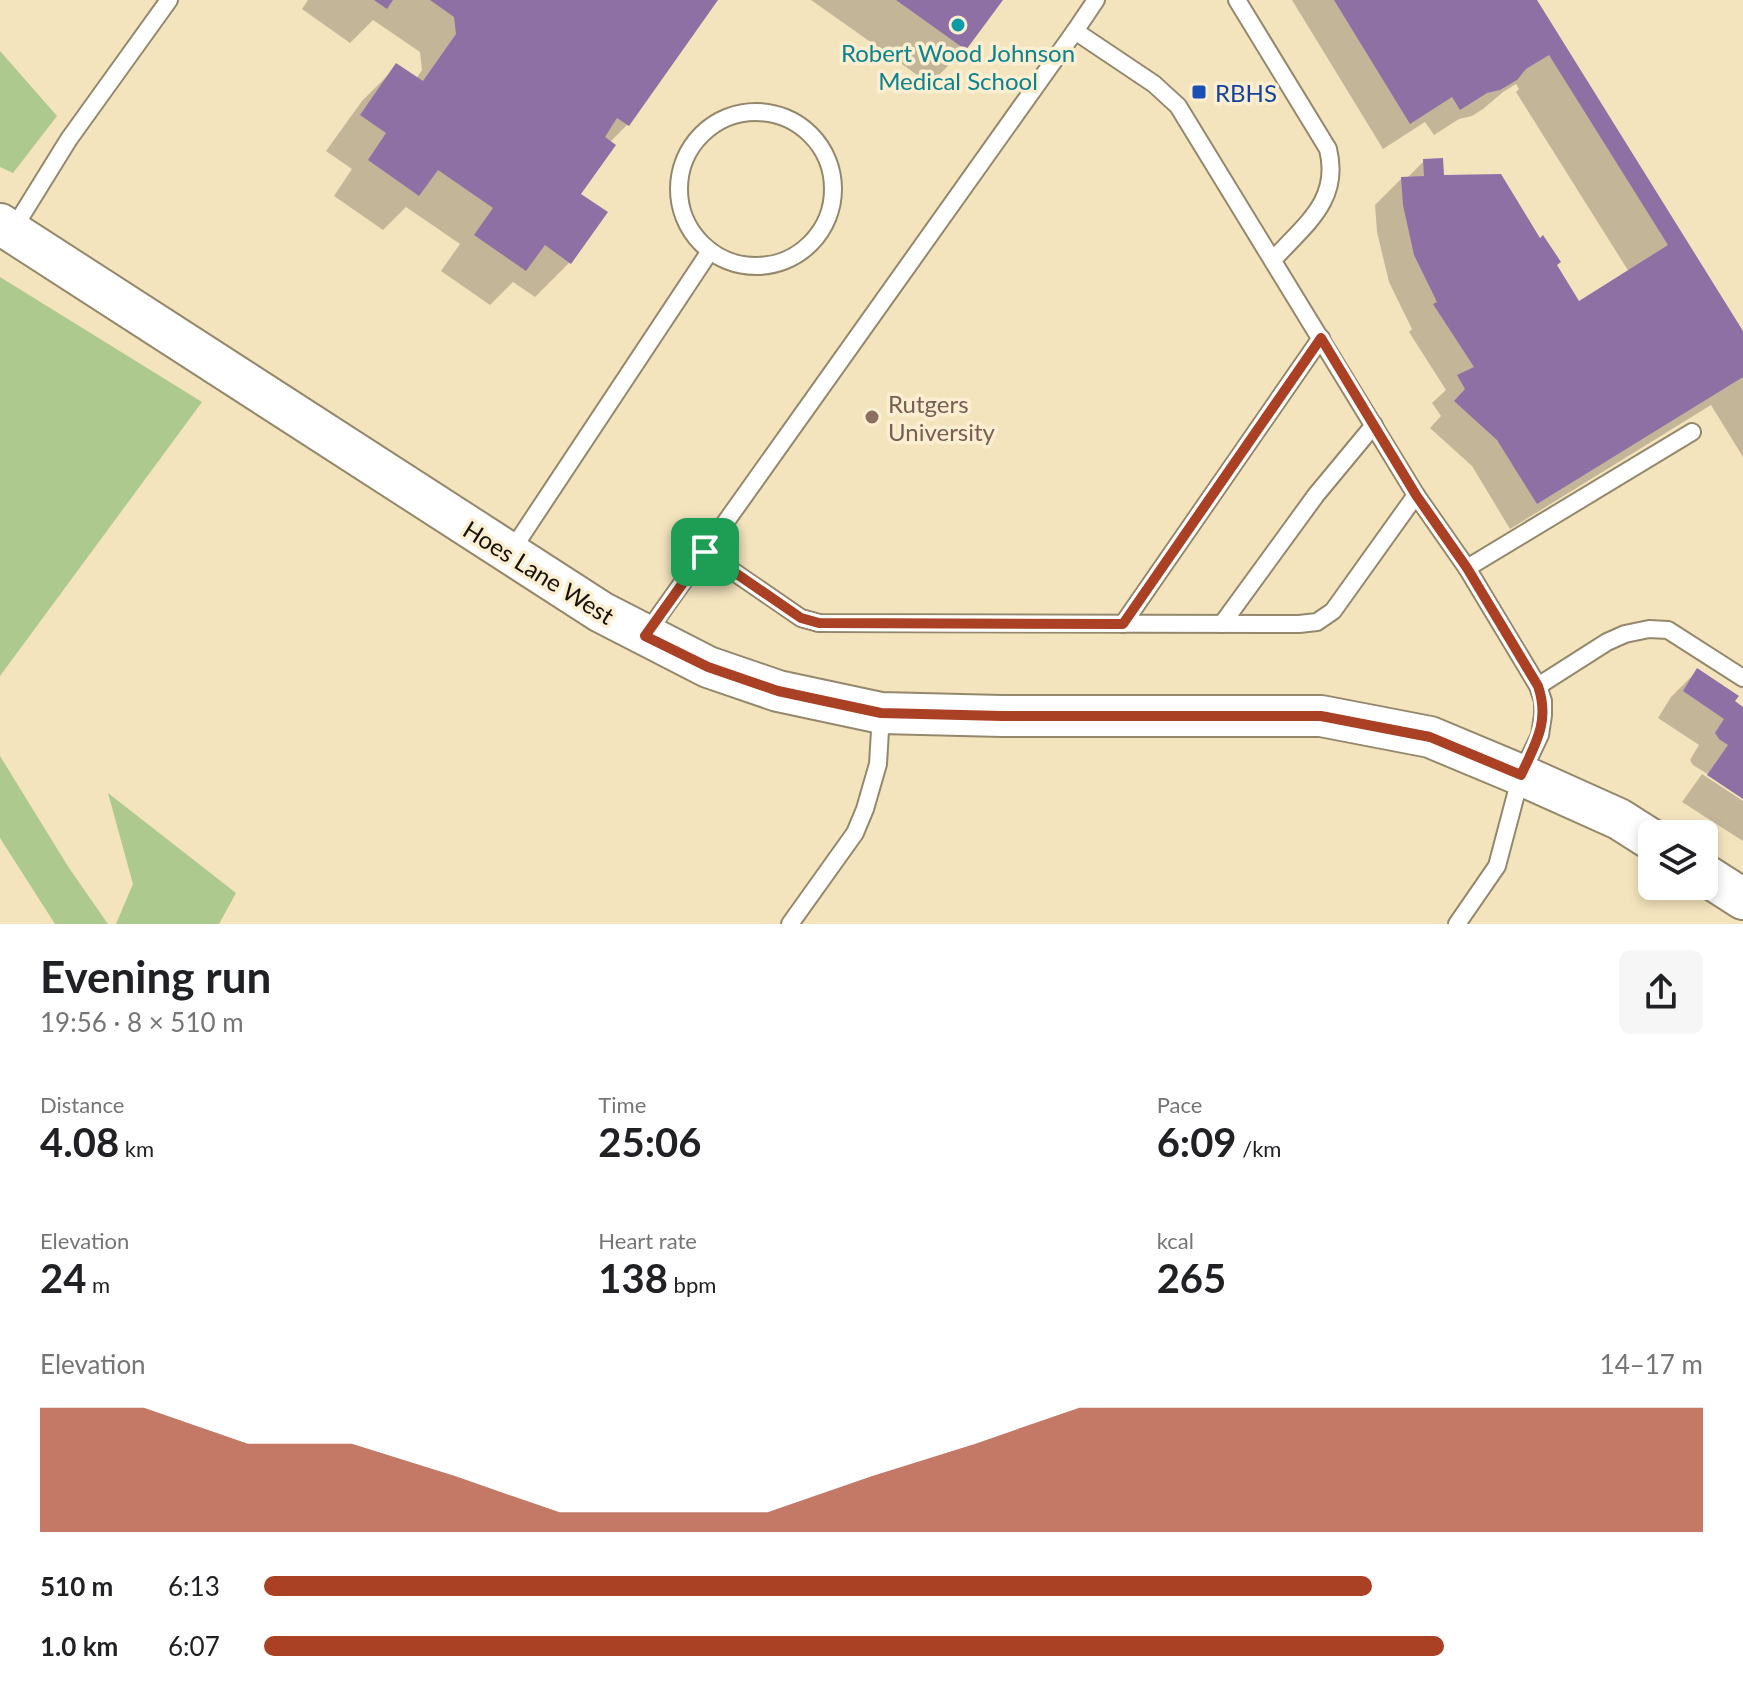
<!DOCTYPE html>
<html lang="en">
<head>
<meta charset="utf-8">
<style>
	:root { --surface:#fff; --page:#f6f6f6; --text:#202124; --muted:#757577; --accent:#aa4124 }
	body { margin:0; font-family:Lato,sans-serif; background:var(--page); color:var(--text); height:100vh; display:flex; flex-direction:column; font-size:30px; white-space:nowrap }
	* { box-sizing:border-box; margin:0 }
	p { font-size:26px; color:var(--muted) }
	.icon { flex:none; width:44px; height:44px; fill:none; stroke:currentColor; stroke-width:2; stroke-linecap:round; stroke-linejoin:round }
	.map { position:relative; height:924px; overflow:hidden }
	.panel { display:flex; flex-direction:column; background:var(--surface); flex:1 }
	.panel>* { flex:none }
	.fabs { position:absolute; left:1638px; top:820px; display:grid; gap:16px }
	.fabs a { display:grid; place-items:center; width:80px; height:80px; border-radius:12px; background:var(--surface); box-shadow:0 4px 12px #0003; font-size:40px }
	.pin { position:absolute; display:grid; place-items:center; width:68px; height:68px; color:#fff; margin:-34px; border-radius:16px; box-shadow:0 4px 12px #0006 }
	.round { display:grid; place-items:center; flex:none; width:84px; height:84px; border-radius:12px; background:var(--page) }
	.head { display:flex; align-items:center; justify-content:space-between; height:136px; padding:0 40px }
	h1 { font-size:44px; font-weight:700; line-height:60px }
	.figures { display:grid; grid-template-columns:repeat(3,1fr); gap:12px; height:136px; padding:8px 40px }
	.figures div { display:grid; align-content:center }
	.figures b { font-size:40px; font-weight:700 }
	.figures small { font-size:22px; font-weight:400 }
	.figures p { font-size:22px }
	.chart { height:224px; padding:16px 40px }
	.chart p { display:flex; justify-content:space-between }
	.chart svg { width:100%; height:144px; margin-top:8px; fill:var(--accent); opacity:.7 }
	ul { padding:0 40px; list-style:none; font-size:26px }
	li { display:grid; grid-template-columns:128px 96px 1fr; align-items:center; height:60px }
	li i { height:20px; border-radius:10px; background:var(--accent) }
	.map>svg:first-child { display:block }
	.built { fill:#f4e4be; fill-rule:evenodd }
	.forest { fill:#adc98d }
	.shadow { fill:#0003 }
	.building { fill:#8f70a5 }
	.lines { fill:none; stroke-linecap:round; stroke-linejoin:round }
	.service-casing { stroke:#94886c; stroke-width:20 }
	.tertiary-casing { stroke:#94886c; stroke-width:44 }
	.service { stroke:#fff; stroke-width:16 }
	.tertiary { stroke:#fff; stroke-width:40 }
	.route-casing { stroke:#fff; stroke-width:16 }
	.route { stroke:#aa4124; stroke-width:10 }
	.culture-dot { fill:#0f9aa8; stroke:#fceed0; stroke-width:3 }
	.transit-dot { fill:#1a4fb4; stroke:#fceed0; stroke-width:3 }
	.education-dot { fill:#8d6e63; stroke:#fceed0; stroke-width:3 }
	.labels { text-anchor:middle; dominant-baseline:central; stroke-width:7; stroke-linejoin:round; paint-order:stroke }
	.culture-label { font-size:24px; fill:#0d838f; stroke:#fceed0 }
	.transit-label { font-size:24px; fill:#164399; stroke:#fceed0; text-anchor:start }
	.education-label { font-size:24px; fill:#785e54; stroke:#fceed0; text-anchor:start }
	.street-label { font-size:24px; fill:#161207; stroke:#fceed0 }
</style>
</head>
<body>
<div class="map">
<svg width="1743" height="924" viewBox="0 0 1743 924">
	<rect width="100%" height="100%" fill="#fceed0"/>
	<!-- built -->
	<path class="built" d="M 0,0 L 1743,0 L 1743,924 L 0,924 ZM 1652,834 L 1704,834 L 1704,886 L 1652,886 Z"/>
	<!-- forest -->
	<g class="forest">
		<polygon points="0,51 57,116 13,173 0,167"/>
		<polygon points="0,277 202,402 0,676"/>
		<polygon points="0,756 69,868 108,924 55,924 0,838"/>
		<polygon points="108,793 236,893 219,924 116,924 133,884"/>
	</g>
	<!-- shadow -->
	<g class="shadow">
		<polygon points="308,0 716,0 627,125 609,143 578,194 570,262 535,297 513,282 490,305 441,271 460,244 406,207 383,230 334,196 352,169 326,151 362,101 397,66 416,79 422,70 420,52 373,20 350,43 302,9"/>
		<polygon points="811,0 1000,0 965,49 930,84"/>
		<polygon points="1292,0 1534,0 1743,335 1743,457 1711,405 1510,529 1472,466 1430,428 1441,416 1432,403 1446,390 1409,332 1412,329 1389,282 1377,232 1375,205 1401,179 1407,178 1424,161 1442,178 1555,265 1579,304 1629,272 1516,92 1519,89 1516,84 1503,92 1483,109 1472,116 1459,119 1434,135 1425,122 1383,149"/>
		<polygon points="1698,670 1732,702 1743,708 1743,796 1693,765 1690,760 1699,745 1658,718 1671,697"/>
		<polygon points="1702,774 1743,801 1743,841 1682,802"/>
	</g>
	<!-- building -->
	<g class="building">
		<polygon points="374,0 393,0 387,9"/>
		<polygon points="430,0 718,0 629,126 617,118 605,137 616,145 581,194 608,212 571,264 545,245 526,271 474,235 493,208 438,170 419,196 368,160 386,133 360,115 396,63 423,81 456,34 454,17"/>
		<polygon points="896,0 1003,0 966,50"/>
		<polygon points="1334,0 1537,0 1743,331 1743,377 1537,504 1497,440 1454,401 1465,389 1457,375 1474,367 1433,304 1437,302 1414,255 1403,205 1401,177 1424,176 1423,159 1443,158 1444,175 1501,174 1540,238 1543,235 1561,262 1557,265 1579,301 1668,245 1549,55 1526,69 1517,80 1500,90 1487,93 1460,110 1452,97 1410,124"/>
		<polygon points="1697,668 1739,696 1735,701 1743,707 1743,799 1707,775 1728,745 1719,739 1715,733 1724,719 1683,691"/>
	</g>
	<g class="lines">
		<!-- service casing -->
		<g class="service-casing">
			<g id="service">
				<path d="M 1237,0 L 1328,149 C 1341,201 1304,225 1273,260"/>
				<polyline points="1075,31 1096,0"/>
				<circle cx="756" cy="189" r="77"/>
				<polyline points="12,231 69,139 169,0"/>
				<polyline points="705,552 801,618 819,623 1299,624 1317,622 1333,611 1416,495"/>
				<polyline points="510,553 710,251"/>
				<polyline points="1467,568 1692,432"/>
				<polyline points="1123,624 1321,338"/>
				<polyline points="1222,624 1316,495 1374,425"/>
				<polyline points="646,634 1075,31 1154,84 1178,106 1416,495 1467,568 1538,686 1543,701 1543,715 1540,735 1521,775 1497,866 1457,924"/>
				<polyline points="1538,686 1607,642 1625,634 1649,629 1668,630 1743,678"/>
				<polyline points="790,924 855,833 865,809 878,764 881,714"/>
			</g>
		</g>
		<!-- tertiary casing -->
		<g class="tertiary-casing">
			<g id="tertiary">
				<polyline points="0,224 601,612 708,667 778,691 881,713 1002,716 1321,716 1430,737 1521,775 1619,819 1652,840"/>
				<polyline points="1704,874 1743,899"/>
			</g>
		</g>
		<!-- service -->
		<use href="#service" class="service"/>
		<!-- tertiary -->
		<use href="#tertiary" class="tertiary"/>
	</g>
	<g class="lines">
		<!-- route casing -->
		<g class="route-casing">
			<path id="route" d="M 1321,338 L 1416,495 L 1467,568 L 1538,686 C 1550,721 1536,743 1521,775 L 1430,737 L 1321,716 L 1002,716 L 881,713 L 778,691 L 708,667 L 645,636 L 705,552 L 801,618 L 819,623 L 1123,624 Z"/>
		</g>
		<!-- route -->
		<use href="#route" class="route"/>
	</g>
	<!-- markers -->
	<circle class="culture-dot" cx="958" cy="25" r="8"/>
	<rect class="transit-dot" x="1191" y="84" width="16" height="16" rx="4"/>
	<circle class="education-dot" cx="872" cy="417" r="8"/>
	<g class="labels">
		<!-- culture labels -->
		<g class="culture-label">
			<text x="958" y="52">Robert Wood Johnson<tspan x="958" dy="28">Medical School</tspan></text>
		</g>
		<!-- transit labels -->
		<g class="transit-label">
			<text x="1215" y="92">RBHS</text>
		</g>
		<!-- education labels -->
		<g class="education-label">
			<text x="888" y="403">Rutgers<tspan x="888" dy="28">University</tspan></text>
		</g>
		<!-- street labels -->
		<g class="street-label">
			<text transform="translate(539 572) rotate(32)">Hoes Lane West</text>
		</g>
	</g>
</svg>
<div class="fabs">
<a><svg class="icon" aria-label="layers" viewBox="0 0 24 24"><path d="M12 4l9 5-9 5-9-5zM3 14l9 5 9-5"/></svg></a>
</div>
<div class="pin" style="left:705px;top:552px;background:#1e9e55"><svg class="icon" aria-label="arrive" viewBox="0 0 24 24"><path d="M6 21V4h12l-3 4 3 4H6"/></svg></div>
</div>
<section class="panel">
<div class="head"><div><h1>Evening run</h1><p>19:56 · 8 × 510 m</p></div><a class="round"><svg class="icon" aria-label="share" viewBox="0 0 24 24"><path d="M12 15V3M7 8l5-5 5 5M5 13v7h14v-7"/></svg></a></div>
<div class="figures">
<div><p>Distance</p><b>4.08<small> km</small></b></div>
<div><p>Time</p><b>25:06</b></div>
<div><p>Pace</p><b>6:09<small> /km</small></b></div>
</div>
<div class="figures">
<div><p>Elevation</p><b>24<small> m</small></b></div>
<div><p>Heart rate</p><b>138<small> bpm</small></b></div>
<div><p>kcal</p><b>265</b></div>
</div>
<div class="chart"><p><span>Elevation</span>14–17 m</p>
<svg viewBox="0 0 160 44" preserveAspectRatio="none"><path d="M0 44V6L10 6L20 17L30 17L40 27L50 38L60 38L70 38L80 27L90 17L100 6L110 6L120 6L130 6L140 6L150 6L160 6V44z"/></svg>
</div>
<ul>
<li><b>510 m</b>6:13<i style="width:77%"></i></li>
<li><b>1.0 km</b>6:07<i style="width:82%"></i></li>
</ul>
</section>
</body>
</html>
